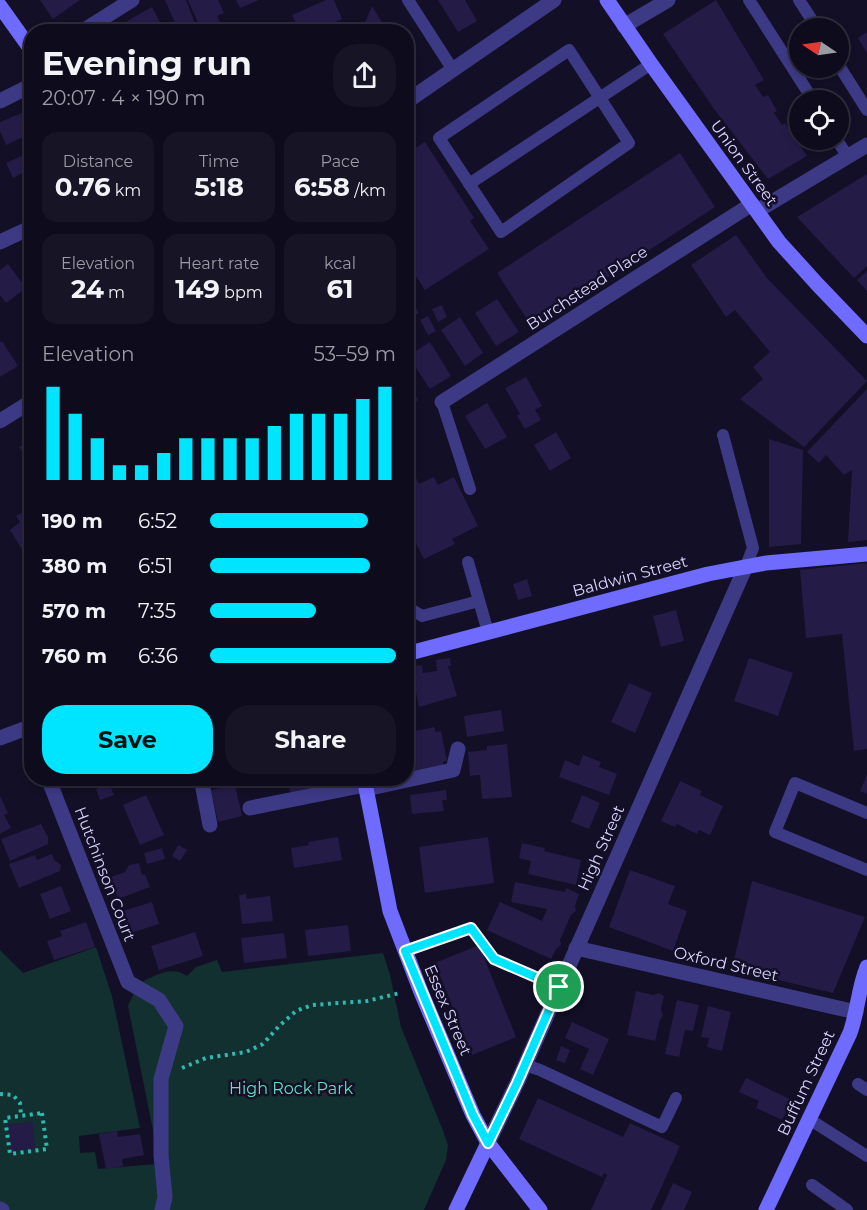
<!DOCTYPE html>
<html lang="en">
<head>
<meta charset="utf-8">
<style>
	:root { --surface:#0e0b1c; --page:#171425; --text:#f1f3f6; --muted:#9b9ba3; --line:#2e2b3b; --accent:#00e5ff }
	body { margin:0; font-family:Montserrat,sans-serif; background:var(--page); color:var(--text); height:100vh; display:flex; flex-direction:column; font-size:22px; white-space:nowrap }
	* { box-sizing:border-box; margin:0 }
	p { font-size:20px; color:var(--muted) }
	.icon { flex:none; width:33px; height:33px; fill:none; stroke:currentColor; stroke-width:2; stroke-linecap:round; stroke-linejoin:round }
	.map { position:relative; flex:1; overflow:hidden }
	.drawer { position:absolute; left:24px; top:24px; width:390px; height:762px; display:flex; flex-direction:column; background:var(--surface); border-radius:24px; box-shadow:0 3px 9px #0003,0 0 0 2px var(--line) }
	.drawer>* { flex:none }
	.needle { width:39px; rotate:283deg }
	.tools { position:absolute; left:789px; top:18px; display:grid; gap:12px }
	.tools a { display:grid; place-items:center; width:60px; height:60px; border-radius:50%; background:var(--surface); box-shadow:0 3px 9px #0003,0 0 0 2px var(--line); font-size:30px }
	.pin { position:absolute; display:grid; place-items:center; width:51px; height:51px; color:#fff; margin:-26px; border:3px solid #fff; border-radius:50%; box-shadow:0 2px 6px #0007 }
	.round { display:grid; place-items:center; flex:none; width:63px; height:63px; border-radius:24px; background:var(--page) }
	.summary { display:flex; align-items:center; justify-content:space-between; height:102px; padding:0 18px }
	h1 { font-size:33px; font-weight:700; line-height:45px }
	.figures { display:grid; grid-template-columns:repeat(3,1fr); gap:9px; height:102px; padding:6px 18px }
	.figures div { display:grid; align-content:center; border-radius:15px; background:var(--page); text-align:center }
	.figures b { font-size:26px; font-weight:700 }
	.figures small { font-size:16px; font-weight:400 }
	.figures p { font-size:16px }
	.chart { height:168px; padding:12px 18px }
	.chart p { display:flex; justify-content:space-between }
	.chart svg { width:100%; height:108px; margin-top:6px; stroke:var(--accent); stroke-width:6 }
	.cta { display:flex; gap:12px; margin-top:auto; padding:12px 18px }
	.cta a { flex:1; height:69px; border-radius:24px; background:var(--accent); color:#111; font-size:24px; font-weight:700; line-height:69px; text-align:center }
	.cta a+a { background:var(--page); color:var(--text) }
	ul { padding:0 18px; list-style:none; font-size:20px }
	li { display:grid; grid-template-columns:96px 72px 1fr; align-items:center; height:45px }
	li i { height:15px; border-radius:8px; background:var(--accent) }
	.map>svg:first-child { display:block }
	.green { fill:#12302f }
	.building { fill:#241b47 }
	.lines { fill:none; stroke-linecap:round; stroke-linejoin:round }
	.path { stroke:#2fb8b0; stroke-width:4; stroke-dasharray:3 4.5; stroke-linecap:butt }
	.service { stroke:#3d3a85; stroke-width:12 }
	.minor { stroke:#3d3a85; stroke-width:15 }
	.tertiary { stroke:#3d3a85; stroke-width:15 }
	.secondary { stroke:#6f6bff; stroke-width:15 }
	.route-casing { stroke:#fff; stroke-width:12 }
	.route { stroke:#00e5ff; stroke-width:8 }
	.labels { text-anchor:middle; dominant-baseline:central; stroke-width:5; stroke-linejoin:round; paint-order:stroke }
	.street-label { font-size:16px; fill:#d9d4ff; stroke:#130f26 }
	.park-label { font-size:16px; fill:#5fe0c0; stroke:#130f26 }
</style>
</head>
<body>
<div class="map">
<svg width="867" height="1210" viewBox="0 0 867 1210">
	<rect width="100%" height="100%" fill="#130f26"/>
	<!-- green -->
	<path class="green" d="M 96,947 L 112,996 L 140,1128 L 79,1136 L 80,1153 L 95,1152 L 98,1169 L 156,1164 L 153,1130 L 128,1006 L 138,984 C 155,976 170,965 187,976 L 196,967 L 217,960 L 222,972 L 383,953 L 390,975 L 401,1027 L 442,1128 L 448,1145 L 446,1160 L 424,1210 L 0,1210 L 0,950 L 23,973 Z"/>
	<!-- building -->
	<g class="building">
		<polygon points="40,0 80,0 53,19"/>
		<polygon points="165,0 186,0 195,23 178,30"/>
		<polygon points="188,0 218,0 224,13 217,16 225,32 211,32 209,27 205,29 203,23 199,25"/>
		<polygon points="236,0 259,0 240,8"/>
		<polygon points="326,0 334,0 342,19 322,28 323,32 300,32 292,15"/>
		<polygon points="438,0 465,0 477,21 458,32"/>
		<polygon points="716,0 764,80 755,85 763,97 768,95 777,111 774,113 782,125 785,123 807,156 768,179 714,109 663,34"/>
		<polygon points="372,6 388,32 361,32"/>
		<polygon points="152,7 165,32 133,32 127,21"/>
		<polygon points="867,32 867,53 858,38"/>
		<polygon points="24,112 32,128 32,133 6,145 0,131 0,122"/>
		<polygon points="425,142 474,218 470,221 489,249 425,290 406,261 406,154"/>
		<polygon points="32,151 32,177 28,170 13,178 6,163"/>
		<polygon points="680,153 715,207 532,327 497,273"/>
		<polygon points="867,174 867,266 854,278 797,217"/>
		<polygon points="736,235 767,278 867,381 804,447 740,399 763,379 753,367 770,352 735,310 726,317 691,265"/>
		<polygon points="8,264 26,288 6,303 0,295 0,270"/>
		<polygon points="867,271 867,291 857,280"/>
		<polygon points="406,293 419,313 406,321"/>
		<polygon points="497,299 519,332 496,346 475,313"/>
		<polygon points="442,305 447,317 438,322 432,309"/>
		<polygon points="428,316 436,331 428,335 420,320"/>
		<polygon points="460,317 483,353 465,366 441,330"/>
		<polygon points="2,341 18,366 0,377 0,342"/>
		<polygon points="430,342 451,376 430,389 408,356"/>
		<polygon points="406,376 409,385 418,400 411,405 409,402 406,403"/>
		<polygon points="526,377 542,406 535,410 541,420 525,429 517,416 520,414 505,388"/>
		<polygon points="867,389 867,540 848,542 852,470 844,475 826,455 819,463 807,452"/>
		<polygon points="487,403 507,437 485,449 465,416"/>
		<polygon points="556,432 571,458 550,471 534,445"/>
		<polygon points="32,439 32,467 19,447"/>
		<polygon points="769,439 803,450 801,544 769,547"/>
		<polygon points="414,474 419,484 434,477 438,485 454,477 478,526 452,539 455,544 424,559 411,534 406,537 406,478"/>
		<polygon points="25,511 32,520 32,556 28,559 10,530 20,522 16,516"/>
		<polygon points="867,563 867,749 854,751 842,634 806,638 800,570"/>
		<polygon points="527,579 532,596 518,600 513,584"/>
		<polygon points="676,610 684,641 661,647 653,616"/>
		<polygon points="450,658 451,666 448,666 457,696 419,707 413,677 410,677 408,667 422,665 423,673 437,671 436,660"/>
		<polygon points="749,658 793,673 778,716 734,701"/>
		<polygon points="629,683 652,693 635,733 611,722"/>
		<polygon points="501,710 504,731 467,737 464,716"/>
		<polygon points="434,727 436,732 441,731 447,761 443,762 444,769 406,776 406,733"/>
		<polygon points="507,744 512,797 482,799 480,775 470,776 468,752 487,750 487,746"/>
		<polygon points="583,755 601,762 599,767 617,774 609,795 559,777 565,760 579,766"/>
		<polygon points="867,775 867,794 860,791"/>
		<polygon points="287,778 334,778 335,783 322,786 319,789 304,789 305,795 291,796"/>
		<polygon points="680,781 702,791 700,795 723,806 710,835 699,830 697,834 677,824 675,827 661,821"/>
		<polygon points="110,785 114,795 100,800 96,789"/>
		<polygon points="235,785 242,816 218,822 211,790"/>
		<polygon points="446,790 447,800 442,800 444,811 412,814 410,795"/>
		<polygon points="146,795 164,835 140,845 123,805"/>
		<polygon points="582,795 600,803 589,829 571,822"/>
		<polygon points="0,796 8,813 4,815 11,828 0,834"/>
		<polygon points="41,824 48,837 48,844 10,861 1,839"/>
		<polygon points="338,837 342,860 294,868 291,848 309,845 308,842"/>
		<polygon points="488,837 494,883 425,893 419,847"/>
		<polygon points="522,843 545,848 544,851 581,860 576,885 528,874 531,861 519,858"/>
		<polygon points="178,845 187,850 180,861 172,856"/>
		<polygon points="162,848 165,859 147,864 144,853"/>
		<polygon points="52,854 54,860 61,865 60,871 19,888 9,864 35,855 37,860"/>
		<polygon points="139,863 142,875 145,874 150,887 118,899 111,877 125,872 129,865"/>
		<polygon points="630,870 675,886 668,904 687,911 673,951 609,927"/>
		<polygon points="752,881 865,917 833,993 732,969"/>
		<polygon points="515,882 565,892 566,888 579,894 575,906 576,911 571,915 560,940 561,945 556,949 551,959 487,930 500,902 542,921 547,909 511,902"/>
		<polygon points="61,886 71,911 50,919 40,894"/>
		<polygon points="246,894 247,899 270,896 273,921 242,924 239,895"/>
		<polygon points="152,902 159,924 131,933 123,911"/>
		<polygon points="86,922 95,947 54,960 47,941 62,936 60,931"/>
		<polygon points="348,925 351,951 308,956 305,930"/>
		<polygon points="195,932 203,956 159,970 151,946"/>
		<polygon points="284,933 287,958 244,963 241,938"/>
		<polygon points="479,945 516,1037 472,1055 435,963"/>
		<polygon points="636,991 653,995 659,993 664,996 661,1009 663,1016 660,1020 655,1041 627,1035"/>
		<polygon points="677,1000 699,1005 693,1031 685,1030 679,1057 665,1054"/>
		<polygon points="708,1006 731,1012 722,1051 707,1047 709,1038 701,1037"/>
		<polygon points="572,1022 609,1039 593,1075 580,1069 589,1049 565,1038"/>
		<polygon points="561,1046 570,1050 565,1063 556,1060"/>
		<polygon points="746,1078 792,1100 782,1120 756,1108 759,1101 739,1092"/>
		<polygon points="538,1098 623,1137 630,1123 680,1146 651,1210 591,1210 607,1175 604,1173 602,1177 519,1139"/>
		<polygon points="33,1122 35,1149 10,1151 8,1124"/>
		<polygon points="117,1131 118,1137 140,1134 144,1155 122,1159 123,1166 106,1169 99,1134"/>
		<polygon points="673,1183 692,1192 684,1210 661,1210"/>
	</g>
	<g class="lines">
		<!-- path -->
		<g class="path">
			<polyline points="182,1068 206,1058 246,1052 263,1044 279,1026 296,1011 312,1005 367,1001 400,993"/>
			<polyline points="0,1094 13,1095 20,1103 21,1115"/>
			<polygon points="42,1113 47,1149 10,1154 5,1118"/>
		</g>
		<!-- service -->
		<g class="service">
			<polyline points="408,0 453,70"/>
			<polyline points="749,0 813,100"/>
			<polyline points="799,0 817,28"/>
			<polygon points="569,50 629,143 501,232 439,138"/>
			<polyline points="838,64 867,110"/>
			<polyline points="837,140 848,157"/>
			<polyline points="469,184 651,64"/>
			<polyline points="442,402 470,489"/>
			<polyline points="723,435 753,548 746,566"/>
			<polyline points="468,562 488,632"/>
			<polyline points="406,608 409,608 422,616 479,601"/>
			<polyline points="867,813 795,783 775,832 867,870"/>
			<polyline points="405,951 471,928 494,959 559,987"/>
			<polyline points="525,1065 540,1070 662,1127 676,1098"/>
			<polyline points="858,1084 867,1090"/>
			<polyline points="809,1119 867,1156"/>
			<polyline points="812,1185 847,1210"/>
		</g>
		<!-- minor -->
		<g class="minor">
			<polyline points="624,26 668,0"/>
			<polyline points="81,32 132,0"/>
			<polyline points="0,101 32,85"/>
			<polyline points="406,102 554,0"/>
			<polyline points="0,242 32,227"/>
			<polyline points="442,402 752,204"/>
			<polyline points="0,421 32,401"/>
			<polyline points="0,738 32,726"/>
			<polyline points="48,778 128,982 159,1000 176,1026 161,1079 161,1155 165,1197 162,1210"/>
			<polyline points="201,778 210,825"/>
			<polyline points="366,789 453,770 458,749"/>
			<polyline points="250,808 365,785"/>
			<polyline points="576,948 856,1012"/>
			<polyline points="488,1143 517,1083 746,566"/>
			<polyline points="0,1209 2,1210"/>
		</g>
		<!-- tertiary -->
		<polyline class="tertiary" points="757,211 867,145"/>
		<!-- secondary -->
		<g class="secondary">
			<polyline points="607,0 651,64 779,242 818,285 867,336"/>
			<polyline points="0,6 32,51"/>
			<polyline points="406,654 708,574 766,563 867,554"/>
			<polyline points="364,778 390,911 421,992 473,1115 488,1143 540,1210"/>
			<polyline points="456,1210 488,1143"/>
			<path d="M 766,1210 L 850,1033 C 858,1011 858,989 867,967"/>
		</g>
	</g>
	<g class="lines">
		<!-- route casing -->
		<g class="route-casing">
			<polygon id="route" points="471,928 494,959 559,987 517,1083 488,1143 473,1115 405,951"/>
		</g>
		<!-- route -->
		<use href="#route" class="route"/>
	</g>
	<g class="labels">
		<!-- street labels -->
		<g class="street-label">
			<text transform="translate(744 163) rotate(54)">Union Street</text>
			<text transform="translate(587 288) rotate(-33)">Burchstead Place</text>
			<text transform="translate(630 576) rotate(-15)">Baldwin Street</text>
			<text transform="translate(601 848) rotate(-66)">High Street</text>
			<text transform="translate(105 874) rotate(69)">Hutchinson Court</text>
			<text transform="translate(726 964) rotate(13)">Oxford Street</text>
			<text transform="translate(448 1010) rotate(67)">Essex Street</text>
			<text transform="translate(806 1083) rotate(-65)">Buffum Street</text>
		</g>
		<!-- park labels -->
		<g class="park-label">
			<text x="291" y="1088">High Rock Park</text>
		</g>
	</g>
</svg>
<div class="tools">
<a><svg class="needle" viewBox="-14 -14 28 28"><path d="M0-13l5 13h-10z" fill="#e53935"/><path d="M0 13l5-13h-10z" fill="#9b9ba3"/></svg></a>
<a><svg class="icon" aria-label="locate" viewBox="0 0 24 24"><circle cx="12" cy="12" r="6"/><path d="M12 2v4M12 18v4M2 12h4M18 12h4"/></svg></a>
</div>
<div class="pin" style="left:559px;top:987px;background:#1e9e55"><svg class="icon" aria-label="arrive" viewBox="0 0 24 24"><path d="M6 21V4h12l-3 4 3 4H6"/></svg></div>
<section class="drawer">
<div class="summary"><div><h1>Evening run</h1><p>20:07 · 4 × 190 m</p></div><a class="round"><svg class="icon" aria-label="share" viewBox="0 0 24 24"><path d="M12 15V3M7 8l5-5 5 5M5 13v7h14v-7"/></svg></a></div>
<div class="figures">
<div><p>Distance</p><b>0.76<small> km</small></b></div>
<div><p>Time</p><b>5:18</b></div>
<div><p>Pace</p><b>6:58<small> /km</small></b></div>
</div>
<div class="figures">
<div><p>Elevation</p><b>24<small> m</small></b></div>
<div><p>Heart rate</p><b>149<small> bpm</small></b></div>
<div><p>kcal</p><b>61</b></div>
</div>
<div class="chart"><p><span>Elevation</span>53–59 m</p>
<svg viewBox="0 0 160 44" preserveAspectRatio="none"><path d="M5 44V6M15 44V17M25 44V27M35 44V38M45 44V38M55 44V33M65 44V27M75 44V27M85 44V27M95 44V27M105 44V22M115 44V17M125 44V17M135 44V17M145 44V11M155 44V6"/></svg>
</div>
<ul>
<li><b>190 m</b>6:52<i style="width:85%"></i></li>
<li><b>380 m</b>6:51<i style="width:86%"></i></li>
<li><b>570 m</b>7:35<i style="width:57%"></i></li>
<li><b>760 m</b>6:36<i style="width:100%"></i></li>
</ul>
<div class="cta"><a>Save</a><a>Share</a></div>
</section>
</div>
</body>
</html>
